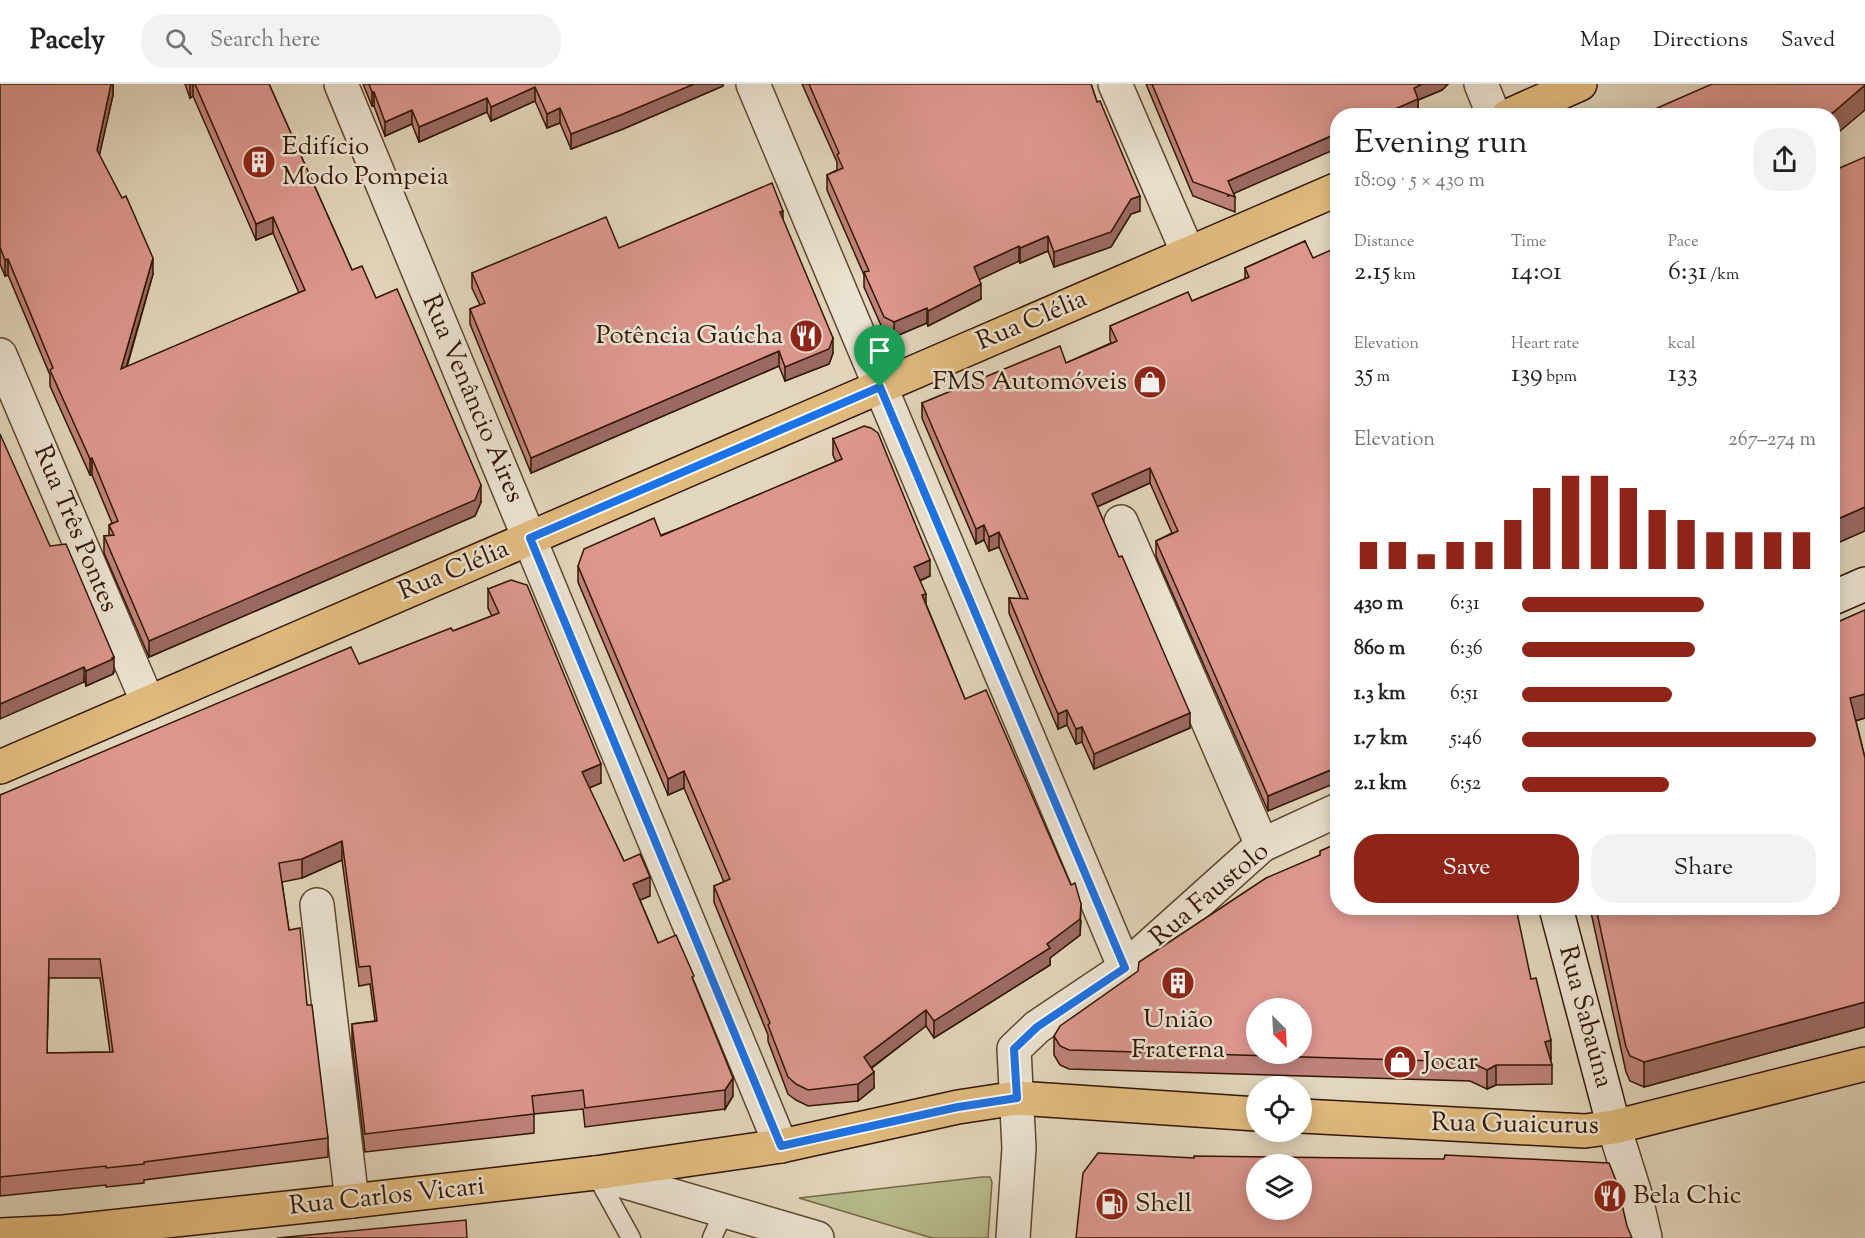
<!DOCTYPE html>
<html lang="en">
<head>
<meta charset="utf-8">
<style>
	:root { --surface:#fff; --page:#f2f2f2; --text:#202124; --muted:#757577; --line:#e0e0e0; --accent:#8f2418 }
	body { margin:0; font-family:"Sorts Mill Goudy",serif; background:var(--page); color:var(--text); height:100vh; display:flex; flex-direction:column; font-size:22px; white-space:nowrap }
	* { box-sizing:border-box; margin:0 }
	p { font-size:20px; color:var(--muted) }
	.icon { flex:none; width:33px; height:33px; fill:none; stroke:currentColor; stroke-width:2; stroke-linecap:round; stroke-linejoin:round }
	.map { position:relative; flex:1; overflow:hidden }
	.side { position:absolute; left:1330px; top:24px; width:510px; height:807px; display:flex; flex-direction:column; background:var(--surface); border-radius:24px; box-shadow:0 3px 15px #0003 }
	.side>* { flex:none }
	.needle { width:39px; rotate:156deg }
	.fabs { position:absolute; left:1246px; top:914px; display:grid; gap:12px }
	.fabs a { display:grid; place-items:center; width:66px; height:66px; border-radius:50%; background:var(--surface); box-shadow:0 3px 15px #0003; font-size:30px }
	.pin { position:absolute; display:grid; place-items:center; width:51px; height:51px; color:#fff; margin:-62px -26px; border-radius:50% 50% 50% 0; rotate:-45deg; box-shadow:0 0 6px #0007 }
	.pin .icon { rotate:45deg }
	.round { display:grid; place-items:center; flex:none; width:63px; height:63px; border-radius:24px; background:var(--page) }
	.headline { display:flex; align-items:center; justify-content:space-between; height:102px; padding:0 24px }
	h1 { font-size:33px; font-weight:600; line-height:45px }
	.metrics { display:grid; grid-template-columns:repeat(3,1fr); gap:9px; height:102px; padding:6px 24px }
	.metrics div { display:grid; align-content:center }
	.metrics b { font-size:26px; font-weight:600 }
	.metrics small { font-size:16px; font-weight:400 }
	.metrics p { font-size:16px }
	.chart { height:168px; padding:12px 24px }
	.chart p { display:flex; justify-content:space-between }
	.chart svg { width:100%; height:108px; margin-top:6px; stroke:var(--accent); stroke-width:6 }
	.primary-button { display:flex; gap:12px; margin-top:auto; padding:12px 24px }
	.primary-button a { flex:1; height:69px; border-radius:24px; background:var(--accent); color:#fff; font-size:24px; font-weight:600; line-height:69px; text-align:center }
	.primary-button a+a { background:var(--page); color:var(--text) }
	ul { padding:0 24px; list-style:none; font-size:20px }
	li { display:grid; grid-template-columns:96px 72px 1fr; align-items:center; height:45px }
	li i { height:15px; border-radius:8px; background:var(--accent) }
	header { display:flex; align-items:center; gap:36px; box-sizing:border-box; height:84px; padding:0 30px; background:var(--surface); border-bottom:2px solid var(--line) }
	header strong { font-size:28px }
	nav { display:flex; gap:33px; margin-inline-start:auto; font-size:21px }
	.search { width:420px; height:54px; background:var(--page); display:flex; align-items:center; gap:15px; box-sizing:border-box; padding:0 21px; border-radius:24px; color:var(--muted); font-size:22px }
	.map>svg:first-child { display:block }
	.green { fill:#b8bc8d; stroke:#756946; stroke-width:1.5 }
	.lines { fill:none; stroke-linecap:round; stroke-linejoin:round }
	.lane-casing { stroke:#5e462f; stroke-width:21 }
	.street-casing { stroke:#5e462f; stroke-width:36 }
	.secondary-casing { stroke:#321600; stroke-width:36 }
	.primary-casing { stroke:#321600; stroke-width:36 }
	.lane { stroke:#ece4d3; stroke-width:18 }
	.street { stroke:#ece4d3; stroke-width:33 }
	.secondary { stroke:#ece4d3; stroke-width:33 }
	.primary { stroke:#e1bb7e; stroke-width:33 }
	.wall { fill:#be827b; stroke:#321600; stroke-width:1.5; fill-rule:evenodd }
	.shaded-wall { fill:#9b6a64; stroke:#321600; stroke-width:1.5 }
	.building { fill:#dd978f; stroke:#321600; stroke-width:1.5; fill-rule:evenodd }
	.route-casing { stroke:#fff; stroke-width:12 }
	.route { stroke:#1a73e8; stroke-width:8 }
	.labels { text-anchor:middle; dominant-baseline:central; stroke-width:5; stroke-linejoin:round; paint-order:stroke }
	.poi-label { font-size:26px; fill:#321600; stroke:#ece4d3; text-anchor:start }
	.street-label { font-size:26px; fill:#321600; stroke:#ece4d3 }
</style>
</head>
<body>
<header>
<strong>Pacely</strong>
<div class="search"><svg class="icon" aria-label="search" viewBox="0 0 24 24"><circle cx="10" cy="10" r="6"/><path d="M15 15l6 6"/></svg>Search here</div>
<nav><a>Map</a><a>Directions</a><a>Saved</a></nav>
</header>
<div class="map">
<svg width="1865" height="1154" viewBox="0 0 1865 1154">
	<rect width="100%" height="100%" fill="#e2d6bc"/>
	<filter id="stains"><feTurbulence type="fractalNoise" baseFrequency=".00333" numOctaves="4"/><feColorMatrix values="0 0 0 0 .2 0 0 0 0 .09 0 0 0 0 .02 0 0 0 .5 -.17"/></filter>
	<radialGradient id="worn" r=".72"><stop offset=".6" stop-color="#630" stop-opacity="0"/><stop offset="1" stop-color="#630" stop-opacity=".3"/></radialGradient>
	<!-- green -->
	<polygon class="green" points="982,1093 990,1093 992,1098 988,1154 932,1154 799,1114"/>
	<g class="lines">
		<!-- lane casing -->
		<g class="lane-casing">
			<g id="lane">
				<polyline points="595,1089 631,1154"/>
				<polyline points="712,1154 724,1127"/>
			</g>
		</g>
		<!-- street casing -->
		<g class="street-casing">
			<g id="street">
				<polyline points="341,0 781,1062"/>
				<polyline points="753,0 1125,884"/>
				<polyline points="1115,0 1188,169"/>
				<polyline points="1481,0 1494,32"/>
				<polyline points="0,271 148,619"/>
				<polyline points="1121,438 1262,761"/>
				<polyline points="317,821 352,1117"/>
				<polyline points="1614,1043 1635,1110 1645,1154"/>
				<polyline points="595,1089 817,1154"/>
				<polyline points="1013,1154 1019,1064 1014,965 1037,943 1125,884 1262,761 1338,726"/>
			</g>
		</g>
		<!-- secondary casing -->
		<g class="secondary-casing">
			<g id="secondary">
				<polyline points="1833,514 1865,500"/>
				<polyline points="1556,824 1614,1043"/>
			</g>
		</g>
		<!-- primary casing -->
		<g class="primary-casing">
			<g id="primary">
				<polyline points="1508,32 1580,0"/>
				<polyline points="0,683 1338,105"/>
				<polyline points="1302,1032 1585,1047 1614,1043 1865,980"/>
				<polyline points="0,1151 64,1148 352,1117 595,1089 781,1062 958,1023 1017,1014 1257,1030"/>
			</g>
		</g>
		<!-- lane -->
		<use href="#lane" class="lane"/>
		<!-- street -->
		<use href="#street" class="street"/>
		<!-- secondary -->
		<use href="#secondary" class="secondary"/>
		<!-- primary -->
		<use href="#primary" class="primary"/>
	</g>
	<!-- wall -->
	<g class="wall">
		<polygon points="0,0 113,0 113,11 99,71 153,190 127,283 299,209 273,149 256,156 193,12 190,14 185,0 269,0 352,186 376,214 481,418 475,432 149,573 104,469 104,452 109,452 109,441 112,439 92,391 90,391 50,302 50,291 8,191 5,192 0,180"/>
		<polygon points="363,0 723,0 723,2 623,45 571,65 560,39 547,44 535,17 491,37 487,28 419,58 412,40 385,52 374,22 372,22"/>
		<polygon points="802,0 1091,0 1097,18 1140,127 1131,130 1111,163 1054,183 1048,167 1020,179 1019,177 979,195 981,215 928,242 927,239 894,253 884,248 864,203 864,191 827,106 827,91 837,86 837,78"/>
		<polygon points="1146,0 1448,0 1442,6 1418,16 1418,29 1412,32 1338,32 1233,109 1235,113 1235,128 1193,112"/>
		<polygon points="783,137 833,269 829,280 785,297 779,282 531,389 470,240 470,225 480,221 472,204 472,189"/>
		<polygon points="1305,157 1268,727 1156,472 1156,457 1172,449 1150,399 1097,423 1190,644 1094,685 1082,658 1076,660 1067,641 1058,645 1043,610 1009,529 1009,514 1021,515 999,463 989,467 984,456 976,460 922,334 922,319 1066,279 1111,259 1110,256 1110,242 1192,217 1245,195 1245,184"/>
		<polygon points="833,355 930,492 920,497 926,520 965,615 1081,837 1080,851 1050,874 1050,881 934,954 926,942 872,984 874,1004 858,1017 808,1022 796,1016 788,1010 768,957 768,951 714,818 714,802 724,798 684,704 668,711 578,498 578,482 680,444 836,378 833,371"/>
		<polygon points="50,462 114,588 113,588 113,590 86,602"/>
		<path d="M 488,505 L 601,699 L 589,704 L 624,777 L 650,812 L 640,816 L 658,859 L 694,898 L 733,1012 L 725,1025 L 585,1043 L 583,1025 L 534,1030 L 534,1049 L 365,1068 L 352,959 L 352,940 L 375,937 L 370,900 L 359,902 L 342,776 L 302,794 L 282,798 L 289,846 L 307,921 L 328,1054 L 328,1073 L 144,1096 L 144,1099 L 106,1103 L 106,1101 L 0,1112 L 0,711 L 359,580 L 453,547 L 492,532 L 488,524 ZM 49,894 L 100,894 L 110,968 L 47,969 Z"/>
		<polygon points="1865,526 1865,634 1856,637 1865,674 1865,943 1644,1003 1630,997 1626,988 1590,824 1833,824 1833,540"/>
		<polygon points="1531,895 1551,975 1550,975 1552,981 1552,1000 1496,1001 1487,1005 1470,997 1069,985 1060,981 1054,971 1054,952"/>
	</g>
	<!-- shaded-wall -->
	<g class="shaded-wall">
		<polygon points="111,0 113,0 113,11 97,82 97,66"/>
		<polygon points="190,0 193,0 193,12 190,14"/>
		<polygon points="694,0 723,0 723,2 623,45 571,65 571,50"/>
		<polygon points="1422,0 1448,0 1442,6 1418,16 1418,29 1412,32 1379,32 1414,4"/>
		<polygon points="1865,1 1865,26 1833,53 1833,32 1829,32"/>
		<polygon points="535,3 535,17 491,37 491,23"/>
		<rect x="372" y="8" width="2" height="14"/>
		<polygon points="487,14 487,28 419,58 419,43"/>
		<polygon points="560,24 560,39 547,44 547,30"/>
		<polygon points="412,26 412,40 385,52 385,38"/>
		<polygon points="1338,49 1338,64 1228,112 1228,97"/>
		<polygon points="1140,112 1140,127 1131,130 1111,163 1054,183 1054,168 1131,115"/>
		<polygon points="783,127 783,141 780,128"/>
		<polygon points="273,133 273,149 256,156 256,140"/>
		<polygon points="1048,152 1048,167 1020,179 1020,164"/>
		<polygon points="1019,162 1019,177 974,198 974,183"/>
		<polygon points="153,174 153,190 121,301 121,285"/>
		<polygon points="8,175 8,191 5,192 5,176"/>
		<polygon points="981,200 981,215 928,242 928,227"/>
		<polygon points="927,224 927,239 894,253 894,238"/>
		<polygon points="833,254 833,269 829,280 785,297 785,283"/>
		<polygon points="779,267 779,282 531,389 531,374"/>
		<polygon points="92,374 92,391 90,391 90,375"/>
		<polygon points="1150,384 1150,399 1092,425 1092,410"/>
		<polygon points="481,401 481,418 475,432 149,573 149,557"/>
		<polygon points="1865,423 1865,447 1833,461 1833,437"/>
		<polygon points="984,441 984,456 976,460 976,445"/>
		<polygon points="999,448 999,463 989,467 989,453"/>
		<polygon points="930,476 930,492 914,499 914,483"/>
		<polygon points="926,510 926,526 922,511"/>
		<polygon points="114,573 114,588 113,588 113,590 86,602 86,587"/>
		<polygon points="84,583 84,598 0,635 0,620"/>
		<polygon points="1865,610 1865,634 1850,638 1850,614"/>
		<polygon points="1067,626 1067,641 1058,645 1058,630"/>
		<polygon points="1190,629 1190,644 1094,685 1094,670"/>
		<polygon points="1082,643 1082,658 1076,660 1076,645"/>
		<polygon points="601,680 601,699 582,707 582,688"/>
		<polygon points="1338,683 1338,698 1268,727 1268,712"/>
		<polygon points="684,687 684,704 668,711 668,695"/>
		<polygon points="342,757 342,776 302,794 302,775"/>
		<polygon points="650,793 650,812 633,819 633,800"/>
		<polygon points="1081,820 1080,851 1050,874 1050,881 934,954 934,937 1047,860"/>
		<polygon points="1865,918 1865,943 1644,1003 1644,978"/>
		<polygon points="926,926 926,942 864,989 864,973"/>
		<polygon points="1551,956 1551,975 1545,977 1545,958"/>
		<polygon points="1496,981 1496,1001 1487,1005 1487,986"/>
		<polygon points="874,988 874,1004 858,1017 858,1000"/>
		<polygon points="733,994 733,1012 725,1025 725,1006"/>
	</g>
	<!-- building -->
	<g class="building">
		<polygon points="0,0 111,0 97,66 122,114 126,112 153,174 121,285 305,206 273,133 256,140 195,0 269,0 352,186 362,182 376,214 397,205 481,401 475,416 149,557 104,452 114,451 109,441 118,437 92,374 90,375 50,286 53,284 8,175 5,176 0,163"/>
		<polygon points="369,0 694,0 623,30 571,50 560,24 547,30 535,3 491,23 487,14 419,43 412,26 385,38 374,8 372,8"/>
		<polygon points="809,0 1091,0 1097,18 1100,17 1140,112 1131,115 1111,148 1054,168 1048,152 1020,164 1019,162 974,183 981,200 928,227 927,224 894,238 884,233 864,188 869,187 827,91 843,84 837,71 839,69"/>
		<polygon points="1152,0 1422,0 1414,4 1418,15 1379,32 1338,32 1338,49 1228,97 1235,113 1193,98"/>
		<polygon points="1712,0 1865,0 1865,1 1829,32 1639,32"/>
		<polygon points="1587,28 1589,32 1580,32"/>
		<polygon points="1865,73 1865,423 1833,437 1833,83 1835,86"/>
		<polygon points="772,99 783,127 780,128 833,254 829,265 785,283 779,267 531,374 470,225 485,219 472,189 606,133 619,164"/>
		<polygon points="1305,157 1313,174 1338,163 1338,683 1268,712 1156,457 1178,447 1150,384 1092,410 1119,473 1122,472 1190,629 1094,670 1082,643 1076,645 1067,626 1058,630 1043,596 1009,514 1028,515 999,448 989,453 984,441 976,445 922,319 1060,262 1066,279 1117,257 1110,242 1188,208 1192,217 1249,193 1245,184"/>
		<polygon points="864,342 871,344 878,349 930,476 914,483 926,510 922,511 965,615 986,606 1071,801 1075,799 1081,820 1080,835 1047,860 1050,864 934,937 926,926 864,973 874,988 858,1000 808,1006 796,1000 788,993 768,941 770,939 714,802 730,795 684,687 668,695 578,482 584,465 654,434 661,452 842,375 833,355"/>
		<polygon points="0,350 50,462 66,460 114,573 112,574 113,575 86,587 84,583 0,620"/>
		<path d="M 511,496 L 527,501 L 601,680 L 582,688 L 624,777 L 640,770 L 650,793 L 633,800 L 658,859 L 676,851 L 694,892 L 692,893 L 733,994 L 725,1006 L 585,1024 L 583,1006 L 532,1012 L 534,1030 L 365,1050 L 352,940 L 377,937 L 370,882 L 359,883 L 342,757 L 302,775 L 279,779 L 289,846 L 300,844 L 307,921 L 312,921 L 328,1054 L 144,1078 L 144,1080 L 106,1084 L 106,1082 L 0,1093 L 0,711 L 351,563 L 359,580 L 451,544 L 453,547 L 499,529 L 488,505 ZM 49,875 L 100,875 L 113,968 L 47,969 Z"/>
		<polygon points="1865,526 1865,610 1850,614 1865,674 1865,918 1644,978 1630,972 1626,963 1596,824 1833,824 1833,540"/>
		<path d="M 1338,759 L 1338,824 L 1516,824 L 1531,895 L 1536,894 L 1551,956 L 1545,958 L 1552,981 L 1496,981 L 1487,986 L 1470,978 L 1069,966 L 1060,962 L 1054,952 L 1060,942 L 1138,887 L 1139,878 L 1266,794 L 1320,771 L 1320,767 ZM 1257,924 L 1302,924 L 1302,969 L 1257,969 Z"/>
		<path d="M 1098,1069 L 1194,1074 L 1194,1072 L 1444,1075 L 1445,1071 L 1609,1079 L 1617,1099 L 1627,1142 L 1632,1154 L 1076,1154 L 1083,1089 ZM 1257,1080 L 1302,1080 L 1302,1125 L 1257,1125 Z"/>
		<polygon points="466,1136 467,1154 277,1154"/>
	</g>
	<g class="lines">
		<!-- route casing -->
		<g class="route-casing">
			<polygon id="route" points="880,303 1125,884 1037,943 1014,965 1017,1014 958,1023 781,1062 530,454"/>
		</g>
		<!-- route -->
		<use href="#route" class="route"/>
	</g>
	<!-- icons -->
	<defs>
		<g id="building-disc" transform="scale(1.725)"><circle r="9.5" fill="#8f2418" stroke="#ece4d3"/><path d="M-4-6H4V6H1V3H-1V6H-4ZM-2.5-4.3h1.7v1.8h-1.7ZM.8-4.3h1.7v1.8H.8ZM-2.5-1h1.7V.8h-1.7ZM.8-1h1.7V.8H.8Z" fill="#fff"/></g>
		<g id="restaurant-disc" transform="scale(1.725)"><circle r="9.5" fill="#8f2418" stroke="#ece4d3"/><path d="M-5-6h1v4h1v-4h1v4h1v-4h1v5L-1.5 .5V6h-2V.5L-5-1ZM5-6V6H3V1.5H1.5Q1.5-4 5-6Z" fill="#fff"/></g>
		<g id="shop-disc" transform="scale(1.725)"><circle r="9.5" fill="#8f2418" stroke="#ece4d3"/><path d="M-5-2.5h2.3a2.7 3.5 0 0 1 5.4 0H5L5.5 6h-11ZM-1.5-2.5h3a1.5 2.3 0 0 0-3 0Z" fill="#fff"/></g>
		<g id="fuel-disc" transform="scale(1.725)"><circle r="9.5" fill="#8f2418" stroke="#ece4d3"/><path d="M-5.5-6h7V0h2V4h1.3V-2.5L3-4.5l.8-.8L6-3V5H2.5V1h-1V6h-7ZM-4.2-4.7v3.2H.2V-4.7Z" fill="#fff"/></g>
	</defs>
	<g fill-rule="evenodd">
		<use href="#building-disc" x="259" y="78"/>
		<use href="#restaurant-disc" x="806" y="252"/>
		<use href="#shop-disc" x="1150" y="298"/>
		<use href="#building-disc" x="1178" y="899"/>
		<use href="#shop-disc" x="1400" y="978"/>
		<use href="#restaurant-disc" x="1610" y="1112"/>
		<use href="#fuel-disc" x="1112" y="1120"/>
	</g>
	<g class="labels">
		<!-- poi labels -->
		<g class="poi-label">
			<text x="282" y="63">Edifício<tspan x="282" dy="30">Modo Pompeia</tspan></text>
			<text x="783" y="252" text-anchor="end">Potência Gaúcha</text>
			<text x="1127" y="298" text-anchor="end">FMS Automóveis</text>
			<text x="1178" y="936" text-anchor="middle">União<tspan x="1178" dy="30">Fraterna</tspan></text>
			<text x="1423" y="978">Jocar</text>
			<text x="1633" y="1112">Bela Chic</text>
			<text x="1135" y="1120">Shell</text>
		</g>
		<!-- street labels -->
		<g class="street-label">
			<text transform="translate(1032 237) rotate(-23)">Rua Clélia</text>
			<text transform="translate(472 315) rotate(67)">Rua Venâncio Aires</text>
			<text transform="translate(75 445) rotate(67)">Rua Três Pontes</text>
			<text transform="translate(454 487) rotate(-23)">Rua Clélia</text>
			<text transform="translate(1210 811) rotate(-40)">Rua Faustolo</text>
			<text transform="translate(1585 933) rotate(75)">Rua Sabaúna</text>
			<text transform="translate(1515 1041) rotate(1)">Rua Guaicurus</text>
			<text transform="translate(387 1113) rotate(-6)">Rua Carlos Vicari</text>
		</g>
	</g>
	<rect width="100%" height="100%" filter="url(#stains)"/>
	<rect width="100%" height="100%" fill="url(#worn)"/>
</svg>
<div class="fabs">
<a><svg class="needle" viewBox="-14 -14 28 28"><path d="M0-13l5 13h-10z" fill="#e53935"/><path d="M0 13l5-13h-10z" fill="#757577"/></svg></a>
<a><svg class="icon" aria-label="locate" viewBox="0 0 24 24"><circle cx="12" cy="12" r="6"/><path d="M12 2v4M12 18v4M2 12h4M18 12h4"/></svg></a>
<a><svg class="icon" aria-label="layers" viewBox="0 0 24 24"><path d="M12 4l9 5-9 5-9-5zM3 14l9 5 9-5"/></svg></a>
</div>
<div class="pin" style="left:880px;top:303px;background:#1e9e55"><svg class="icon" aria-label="arrive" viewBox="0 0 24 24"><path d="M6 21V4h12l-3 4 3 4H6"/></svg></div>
<section class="side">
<div class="headline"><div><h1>Evening run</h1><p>18:09 · 5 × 430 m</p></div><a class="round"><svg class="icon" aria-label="share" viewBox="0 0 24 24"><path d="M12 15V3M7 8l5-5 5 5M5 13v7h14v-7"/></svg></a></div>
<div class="metrics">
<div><p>Distance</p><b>2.15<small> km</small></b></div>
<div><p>Time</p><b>14:01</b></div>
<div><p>Pace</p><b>6:31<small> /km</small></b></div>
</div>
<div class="metrics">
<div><p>Elevation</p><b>35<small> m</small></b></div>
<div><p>Heart rate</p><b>139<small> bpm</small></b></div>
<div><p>kcal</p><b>133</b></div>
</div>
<div class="chart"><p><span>Elevation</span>267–274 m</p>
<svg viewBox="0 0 160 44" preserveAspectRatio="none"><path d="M5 44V33M15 44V33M25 44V38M35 44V33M45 44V33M55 44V24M65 44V11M75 44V6M85 44V6M95 44V11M105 44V20M115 44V24M125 44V29M135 44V29M145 44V29M155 44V29"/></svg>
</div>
<ul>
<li><b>430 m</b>6:31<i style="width:62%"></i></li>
<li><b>860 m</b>6:36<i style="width:59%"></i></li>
<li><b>1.3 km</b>6:51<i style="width:51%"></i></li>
<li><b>1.7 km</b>5:46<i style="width:100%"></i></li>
<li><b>2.1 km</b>6:52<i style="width:50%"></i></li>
</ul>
<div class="primary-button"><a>Save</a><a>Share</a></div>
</section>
</div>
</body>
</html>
